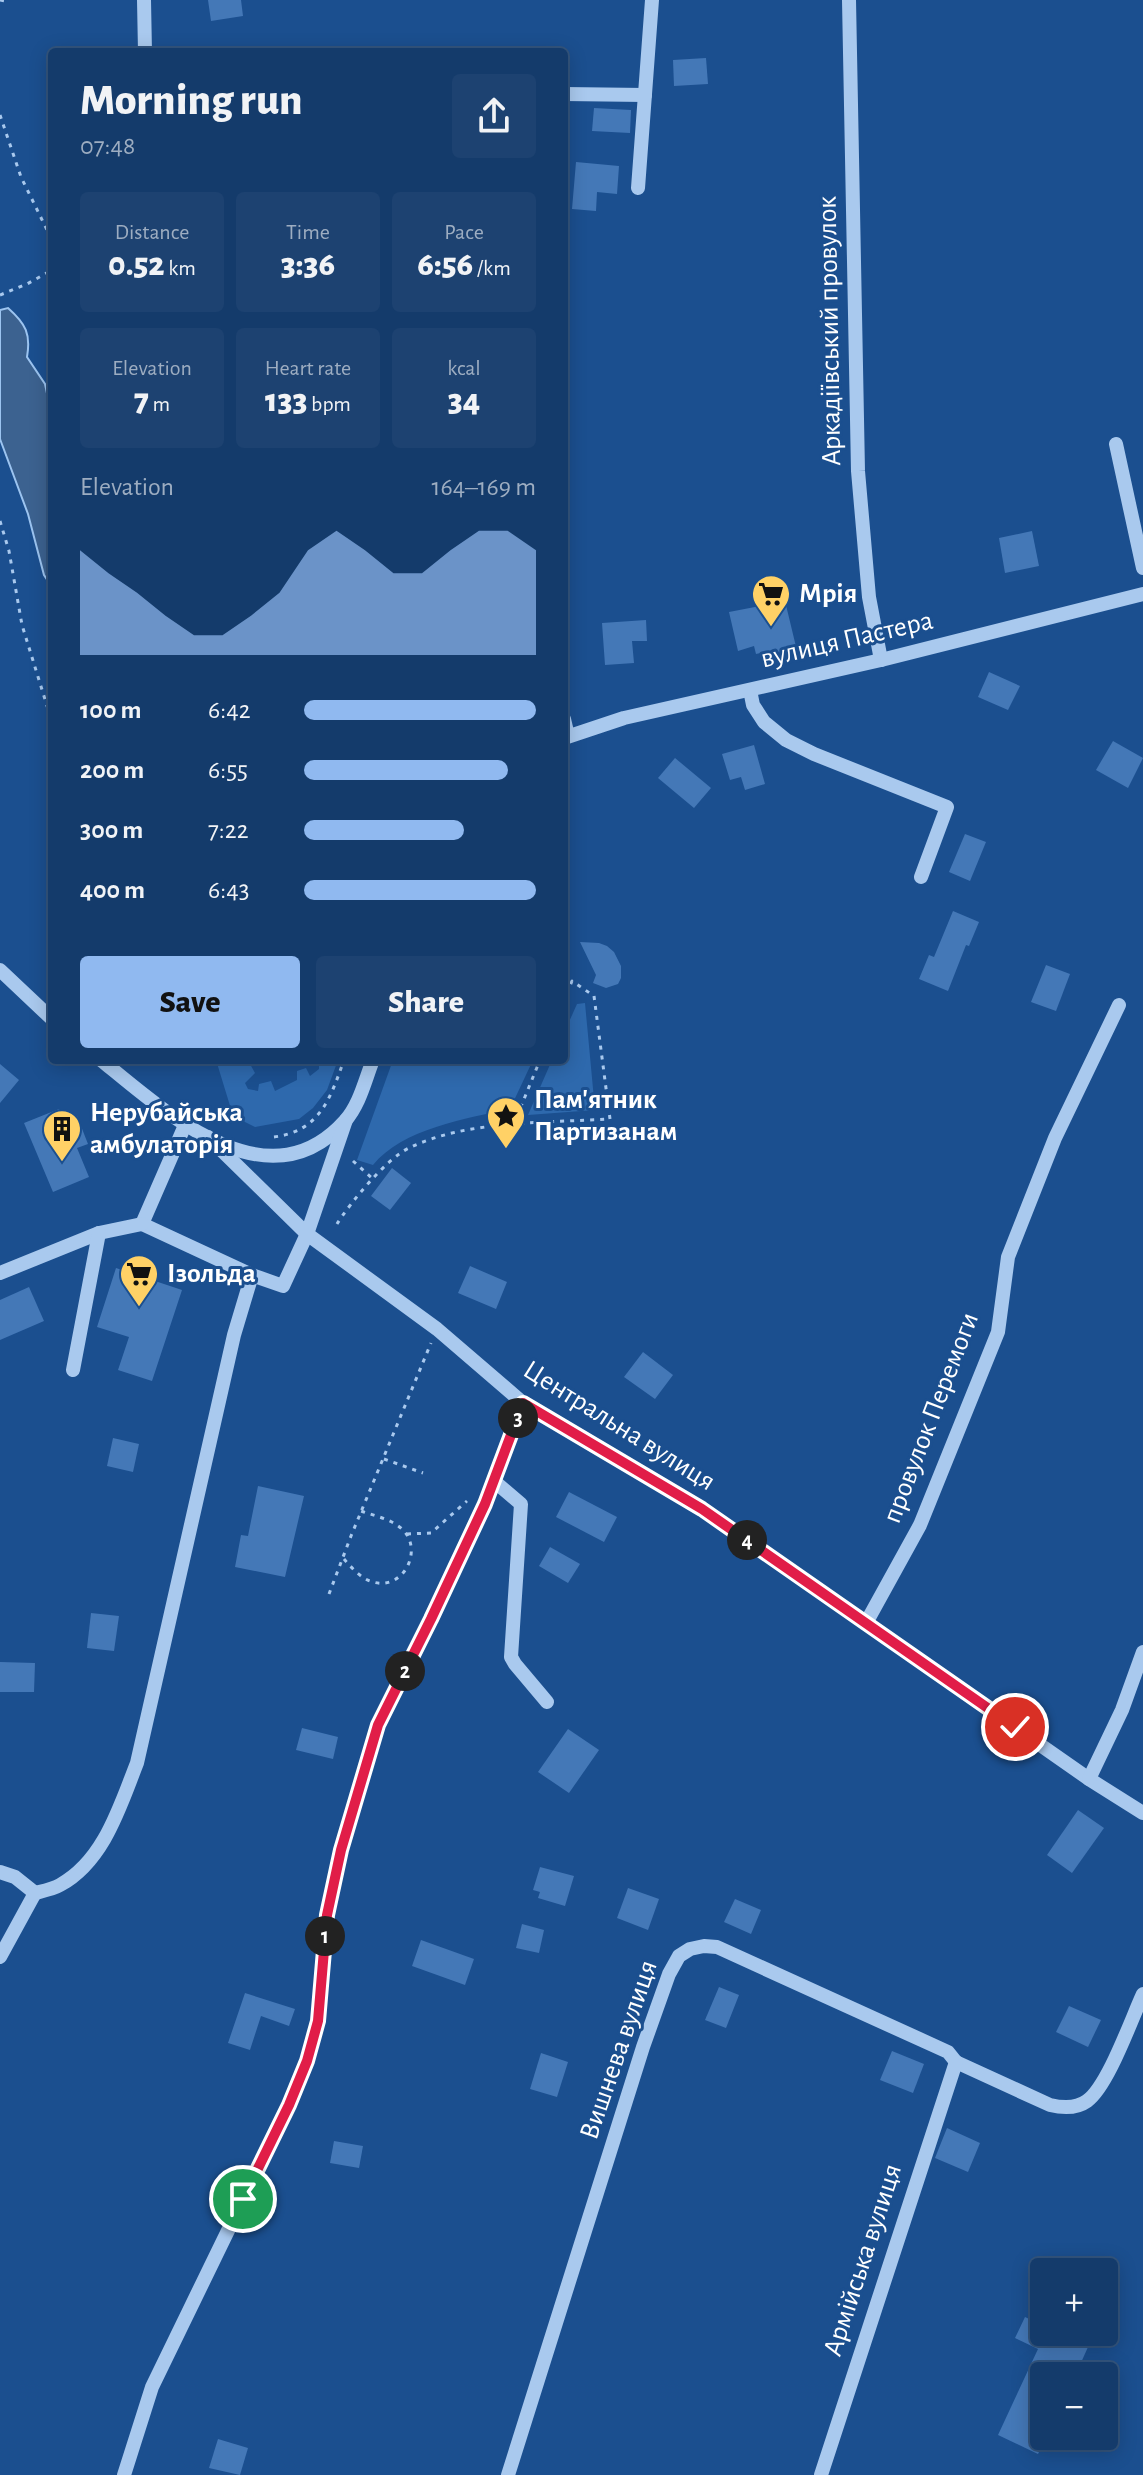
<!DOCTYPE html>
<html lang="en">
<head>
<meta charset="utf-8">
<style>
	:root { --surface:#143b6b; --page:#1d4271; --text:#f1f3f6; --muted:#9dadc1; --line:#33557e; --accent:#90b9f0 }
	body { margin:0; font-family:"Alegreya Sans",sans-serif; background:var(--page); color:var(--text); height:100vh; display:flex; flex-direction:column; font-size:30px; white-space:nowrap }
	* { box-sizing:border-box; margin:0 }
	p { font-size:26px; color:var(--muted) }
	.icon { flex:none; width:44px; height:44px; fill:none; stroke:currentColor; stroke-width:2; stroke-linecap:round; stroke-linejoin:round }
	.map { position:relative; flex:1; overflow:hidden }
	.panel { position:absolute; left:48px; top:48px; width:520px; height:1016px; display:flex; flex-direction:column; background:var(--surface); border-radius:8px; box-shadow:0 4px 20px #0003,0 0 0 2px var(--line) }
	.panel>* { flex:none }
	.controls { position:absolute; left:1030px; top:2258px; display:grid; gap:16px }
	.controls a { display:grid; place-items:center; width:88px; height:88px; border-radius:8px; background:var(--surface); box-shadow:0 4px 20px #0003,0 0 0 2px var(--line); font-size:40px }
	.pin { position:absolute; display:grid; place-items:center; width:68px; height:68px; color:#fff; margin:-34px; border:4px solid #fff; border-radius:50%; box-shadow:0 2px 8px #0007 }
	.km { position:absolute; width:40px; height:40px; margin:-20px; border-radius:50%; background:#222; color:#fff; font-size:22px; line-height:40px; text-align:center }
	.round { display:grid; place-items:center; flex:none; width:84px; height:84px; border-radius:8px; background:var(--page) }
	.headline { display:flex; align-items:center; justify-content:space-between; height:136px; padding:0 32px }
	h1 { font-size:44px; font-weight:800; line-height:60px }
	.figures { display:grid; grid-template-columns:repeat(3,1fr); gap:12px; height:136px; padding:8px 32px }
	.figures div { display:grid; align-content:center; border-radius:8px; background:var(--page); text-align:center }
	.figures b { font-size:34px; font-weight:800 }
	.figures small { font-size:22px; font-weight:400 }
	.figures p { font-size:22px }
	.chart { height:224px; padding:16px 32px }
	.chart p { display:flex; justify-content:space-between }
	.chart svg { width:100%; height:144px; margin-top:8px; fill:var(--accent); opacity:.7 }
	.primary-button { display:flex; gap:16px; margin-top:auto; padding:16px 32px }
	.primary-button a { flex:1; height:92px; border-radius:8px; background:var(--accent); color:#111; font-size:32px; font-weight:800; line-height:92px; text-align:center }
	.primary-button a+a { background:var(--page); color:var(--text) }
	ul { padding:0 32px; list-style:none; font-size:26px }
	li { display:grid; grid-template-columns:128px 96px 1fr; align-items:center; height:60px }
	li i { height:20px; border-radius:10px; background:var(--accent) }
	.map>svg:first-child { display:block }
	.green { fill:#2e69ad }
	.water { fill:#3c6290; stroke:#9cc4f0; stroke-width:2 }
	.building { fill:#4478b7 }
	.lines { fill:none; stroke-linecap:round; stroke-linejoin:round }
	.path { stroke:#a9c9ee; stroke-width:3; stroke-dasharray:4 6; stroke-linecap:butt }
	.minor { stroke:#a9c9ee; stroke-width:14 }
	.route-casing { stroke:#fff; stroke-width:16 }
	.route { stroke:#e11d48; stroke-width:10 }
	.labels { text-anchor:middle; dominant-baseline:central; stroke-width:6; stroke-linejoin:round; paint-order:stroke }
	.street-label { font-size:28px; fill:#fff; stroke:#1b4f8f }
	.poi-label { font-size:28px; font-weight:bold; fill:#fff; stroke:#1b4f8f; text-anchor:start }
</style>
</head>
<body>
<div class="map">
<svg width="1143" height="2475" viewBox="0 0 1143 2475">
	<rect width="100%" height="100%" fill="#1b4f8f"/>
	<!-- green -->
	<g class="green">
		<polygon points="585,1003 595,1110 528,1115 552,1060 564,1060 564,1033 577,1004"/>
		<polygon points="216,1060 235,1060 238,1066 250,1064 255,1073 245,1083 248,1089 258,1091 259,1084 271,1081 275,1091 297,1080 297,1071 306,1068 310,1076 319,1069 319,1060 338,1060 327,1090 313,1108 299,1119 255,1127 239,1119 231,1109"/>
		<path d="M 393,1060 L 533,1060 L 510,1109 C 467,1118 402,1129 373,1165 L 357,1160 Z"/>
	</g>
	<!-- water -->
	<path class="water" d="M 8,308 C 26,324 31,334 27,357 L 45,384 L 52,417 L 52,587 L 44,575 L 28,514 L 0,439 L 0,310 Z"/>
	<!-- building -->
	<g class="building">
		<polygon points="208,0 241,0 243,16 211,21"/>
		<polygon points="706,58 708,84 674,86 673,60"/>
		<polygon points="594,108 631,110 630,133 592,131"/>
		<polygon points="576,162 619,166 617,194 597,192 596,211 572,209"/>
		<polygon points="1032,531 1039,566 1005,573 999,538"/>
		<polygon points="785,601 798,655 776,660 774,650 756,654 754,646 738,651 729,612"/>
		<polygon points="646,620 647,641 632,641 634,663 605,665 602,623"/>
		<polygon points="989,672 1020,686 1008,710 978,697"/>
		<polygon points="1113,741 1143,758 1128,788 1096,770"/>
		<polygon points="754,745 765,784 745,790 741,777 730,780 722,754"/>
		<polygon points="675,758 711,788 694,808 658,778"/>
		<polygon points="965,834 986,842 970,881 949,872"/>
		<polygon points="953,911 979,922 969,946 966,945 948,991 919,979 929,955 934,957"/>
		<polygon points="580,942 599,943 607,946 614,952 621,966 621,978 618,984 606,988 593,983 596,975"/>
		<polygon points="1046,965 1070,974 1056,1011 1031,1002"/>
		<polygon points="0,1064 19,1080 0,1103"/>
		<polygon points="59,1109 64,1121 77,1116 88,1144 77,1148 89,1177 53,1192 24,1123"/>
		<polygon points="392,1168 411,1183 390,1210 371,1196"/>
		<polygon points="470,1266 507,1282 496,1309 458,1293"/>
		<polygon points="116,1268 182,1290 152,1381 118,1370 129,1337 97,1327"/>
		<polygon points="29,1287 44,1321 0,1340 0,1300"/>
		<polygon points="643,1352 673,1375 655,1399 624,1377"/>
		<polygon points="113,1438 139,1444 133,1472 107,1466"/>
		<polygon points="258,1486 304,1496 285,1577 235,1567 241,1535 248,1536"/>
		<polygon points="569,1492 617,1517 604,1542 556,1517"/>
		<polygon points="550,1547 580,1564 568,1583 539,1566"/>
		<polygon points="91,1613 119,1616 114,1651 87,1648"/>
		<polygon points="0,1662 35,1663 34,1692 0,1692"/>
		<polygon points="302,1728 338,1737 333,1759 296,1750"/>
		<polygon points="568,1729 599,1750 569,1793 538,1772"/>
		<polygon points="1078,1810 1104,1828 1072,1873 1047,1855"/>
		<polygon points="540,1867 574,1876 565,1906 538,1898 540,1892 533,1890"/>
		<polygon points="628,1888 659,1899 648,1930 617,1918"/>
		<polygon points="735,1899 761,1910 751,1934 724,1922"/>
		<polygon points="522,1924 544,1930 539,1953 516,1948"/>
		<polygon points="421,1940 474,1959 465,1985 412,1966"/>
		<polygon points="719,1987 739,1995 726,2028 705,2020"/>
		<polygon points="245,1993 295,2009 289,2026 261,2016 250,2050 228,2043"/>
		<polygon points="1069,2006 1101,2020 1088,2047 1056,2032"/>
		<polygon points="892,2051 924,2064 913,2093 880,2080"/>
		<polygon points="541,2053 568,2062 557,2097 530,2089"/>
		<polygon points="947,2128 980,2143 968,2172 935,2158"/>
		<polygon points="334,2141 363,2146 359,2168 330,2163"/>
		<polygon points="1025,2317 1044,2326 1044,2332 1056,2332 1088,2347 1075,2376 1044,2376 1044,2441 1038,2454 998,2435 1038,2349 1015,2338"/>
		<polygon points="218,2439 248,2448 240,2475 209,2468"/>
	</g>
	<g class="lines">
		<!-- path -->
		<g class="path">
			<polyline points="0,0 6,1"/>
			<polyline points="0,115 21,177 52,240"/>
			<polyline points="0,295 27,284 52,270"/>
			<polyline points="0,521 9,551 22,625 52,722"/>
			<polyline points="513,1126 540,1060"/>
			<path d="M 274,1137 C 320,1131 330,1099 344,1060"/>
			<polyline points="353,1161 373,1179"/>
			<path d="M 337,1224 C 350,1203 387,1158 409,1148 C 466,1120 547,1123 610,1119 L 594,996 L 572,981 L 564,1000"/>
			<polyline points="384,1459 423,1473"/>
			<polyline points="407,1534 431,1533 467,1501"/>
			<path d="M 344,1559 C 352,1568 361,1579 373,1582 C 404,1591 424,1549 402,1529 C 391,1519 375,1516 361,1511"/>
			<polyline points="329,1594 351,1536 431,1343"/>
		</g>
		<!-- minor -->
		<g class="minor">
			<polyline points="144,0 145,52"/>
			<polyline points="849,0 858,471 869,597 881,660"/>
			<polyline points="564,94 645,95"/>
			<polyline points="638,188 652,0"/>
			<polyline points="1116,444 1143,568"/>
			<polyline points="750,690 753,705 764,722 786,740 814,754 947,807 921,877"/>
			<polyline points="564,719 568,736"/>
			<polyline points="564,738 624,718 881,660 1143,594"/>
			<polyline points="0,970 52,1019"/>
			<path d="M 101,1060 C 166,1113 268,1207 345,1121 C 360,1104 365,1080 373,1060"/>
			<polyline points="186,1123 142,1224 252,1275"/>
			<polyline points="208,1137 307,1234 437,1329 523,1403 702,1509 1089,1779 1143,1813"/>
			<polyline points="0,1273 99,1233 142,1224"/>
			<polyline points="73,1370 99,1233"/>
			<polyline points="494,1481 521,1504 511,1657 515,1664 547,1702"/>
			<polyline points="866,1623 920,1525 998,1332 1008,1257 1055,1138 1119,1005"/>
			<polyline points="1089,1779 1122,1710 1143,1652"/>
			<polyline points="0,1872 15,1877 35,1893 0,1957"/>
			<path d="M 35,1893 C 43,1891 53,1889 60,1885 C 104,1861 120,1806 137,1763 L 234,1335 L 252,1275 L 283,1286 L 307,1234 L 346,1120"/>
			<polyline points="124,2475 152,2387 289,2105 307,2061 318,2021 327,1915 341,1850 378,1725 431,1619 485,1504 523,1403"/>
			<path d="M 508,2475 L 643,2047 L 669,1974 L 679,1956 L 690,1949 L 704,1946 L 717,1947 L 948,2052 L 956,2062 L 1050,2105 C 1063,2108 1076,2109 1087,2101 C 1108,2086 1131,2020 1143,1994"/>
			<polyline points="821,2475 956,2062"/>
		</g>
	</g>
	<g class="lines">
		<!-- route casing -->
		<g class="route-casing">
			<polyline id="route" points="243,2199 289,2105 307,2061 318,2021 327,1915 341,1850 378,1725 431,1619 485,1504 523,1403 702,1509 1015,1727"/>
		</g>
		<!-- route -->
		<use href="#route" class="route"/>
	</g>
	<!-- icons -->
	<defs>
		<g id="supermarket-pin" transform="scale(2)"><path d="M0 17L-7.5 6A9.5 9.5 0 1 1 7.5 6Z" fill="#ffd166" stroke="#1b4f8f"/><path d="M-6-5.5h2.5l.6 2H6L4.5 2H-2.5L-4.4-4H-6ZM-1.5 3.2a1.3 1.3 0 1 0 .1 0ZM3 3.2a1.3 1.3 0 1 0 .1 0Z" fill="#111"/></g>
		<g id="sight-pin" transform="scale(2)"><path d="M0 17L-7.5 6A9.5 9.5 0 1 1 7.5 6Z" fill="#ffd166" stroke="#1b4f8f"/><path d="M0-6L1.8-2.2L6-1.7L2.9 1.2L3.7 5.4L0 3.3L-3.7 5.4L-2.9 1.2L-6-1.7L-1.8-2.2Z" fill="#111"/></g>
		<g id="building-pin" transform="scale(2)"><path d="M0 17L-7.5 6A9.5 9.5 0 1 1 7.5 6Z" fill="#ffd166" stroke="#1b4f8f"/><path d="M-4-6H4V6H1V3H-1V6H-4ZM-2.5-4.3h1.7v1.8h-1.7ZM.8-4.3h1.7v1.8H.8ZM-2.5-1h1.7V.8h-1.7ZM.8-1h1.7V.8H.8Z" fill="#111"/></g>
	</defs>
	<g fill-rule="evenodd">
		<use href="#supermarket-pin" x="771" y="594"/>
		<use href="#sight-pin" x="506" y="1116"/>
		<use href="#building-pin" x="62" y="1129"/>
		<use href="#supermarket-pin" x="139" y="1274"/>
	</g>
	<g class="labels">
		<!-- street labels -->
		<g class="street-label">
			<text transform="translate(830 331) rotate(-91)">Аркадіївський провулок</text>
			<text transform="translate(847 640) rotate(-13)">вулиця Пастера</text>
			<text transform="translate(931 1418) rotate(-69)">провулок Перемоги</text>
			<text transform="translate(619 1426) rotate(32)">Центральна вулиця</text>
			<text transform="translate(619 2050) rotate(-71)">Вишнева вулиця</text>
			<text transform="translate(863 2260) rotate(-72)">Армійська вулиця</text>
		</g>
		<!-- poi labels -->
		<g class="poi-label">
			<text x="799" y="594">Мрія</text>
			<text x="534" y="1100">Пам'ятник<tspan x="534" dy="32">Партизанам</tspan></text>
			<text x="90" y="1113">Нерубайська<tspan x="90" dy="32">амбулаторія</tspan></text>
			<text x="167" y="1274">Ізольда</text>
		</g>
	</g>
</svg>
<div class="controls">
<a>+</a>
<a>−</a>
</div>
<div class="pin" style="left:243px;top:2199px;background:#1e9e55"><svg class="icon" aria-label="arrive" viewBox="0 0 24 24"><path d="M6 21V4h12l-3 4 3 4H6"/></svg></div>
<div class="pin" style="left:1015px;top:1727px;background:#d93025"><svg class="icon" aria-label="check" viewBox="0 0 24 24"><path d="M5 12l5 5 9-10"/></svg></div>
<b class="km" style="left:325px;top:1936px">1</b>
<b class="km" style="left:405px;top:1671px">2</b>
<b class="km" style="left:518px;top:1418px">3</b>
<b class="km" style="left:747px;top:1540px">4</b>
<section class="panel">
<div class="headline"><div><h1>Morning run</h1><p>07:48</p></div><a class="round"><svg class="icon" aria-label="share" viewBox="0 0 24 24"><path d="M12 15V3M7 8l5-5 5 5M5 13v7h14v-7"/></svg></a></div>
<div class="figures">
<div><p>Distance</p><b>0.52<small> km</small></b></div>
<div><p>Time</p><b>3:36</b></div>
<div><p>Pace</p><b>6:56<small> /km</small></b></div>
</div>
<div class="figures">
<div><p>Elevation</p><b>7<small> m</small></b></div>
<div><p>Heart rate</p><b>133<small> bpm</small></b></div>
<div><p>kcal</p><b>34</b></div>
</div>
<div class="chart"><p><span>Elevation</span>164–169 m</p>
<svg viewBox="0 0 160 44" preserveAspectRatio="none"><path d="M0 44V12L10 19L20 25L30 32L40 38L50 38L60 32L70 25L80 12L90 6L100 12L110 19L120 19L130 12L140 6L150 6L160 12V44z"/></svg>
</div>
<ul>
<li><b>100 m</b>6:42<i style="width:100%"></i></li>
<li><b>200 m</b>6:55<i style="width:88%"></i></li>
<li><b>300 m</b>7:22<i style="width:69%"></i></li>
<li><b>400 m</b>6:43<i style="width:100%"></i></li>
</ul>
<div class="primary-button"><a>Save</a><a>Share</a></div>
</section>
</div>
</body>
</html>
